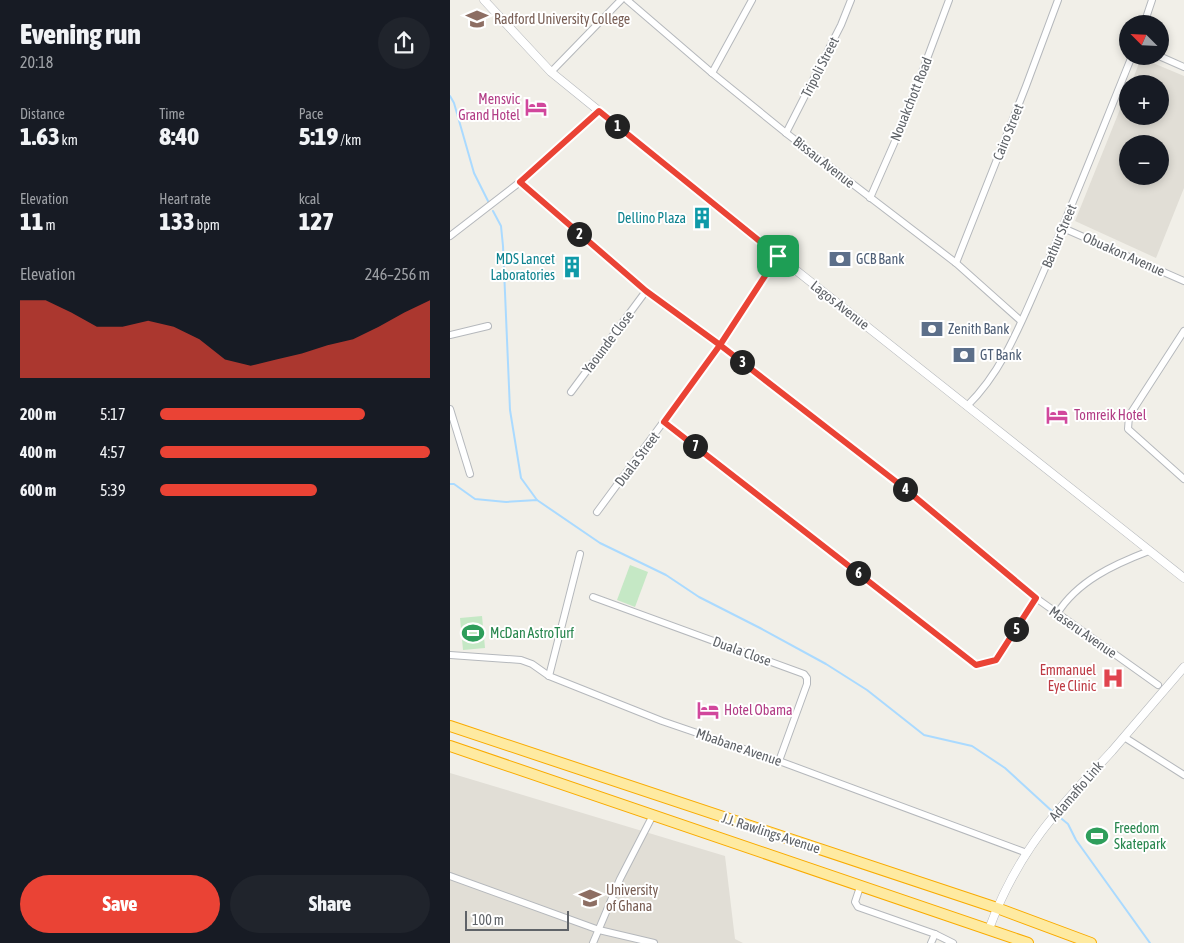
<!DOCTYPE html>
<html lang="en">
<head>
<meta charset="utf-8">
<style>
	:root { --surface:#171b24; --page:#20242c; --text:#f1f3f6; --muted:#9ea1a6; --accent:#ea4335 }
	body { margin:0; font-family:"Asap Condensed",sans-serif; background:var(--page); color:var(--text); height:100vh; display:flex; flex-direction:column; font-size:19px; white-space:nowrap }
	* { box-sizing:border-box; margin:0 }
	p { font-size:16px; color:var(--muted) }
	.icon { flex:none; width:28px; height:28px; fill:none; stroke:currentColor; stroke-width:2; stroke-linecap:round; stroke-linejoin:round }
	.map { position:relative; flex:1; overflow:hidden }
	.panel { display:flex; flex-direction:column; background:var(--surface); width:450px }
	.panel>* { flex:none }
	.needle { width:32px; rotate:294deg }
	.buttons { position:absolute; left:669px; top:15px; display:grid; gap:10px }
	.buttons a { display:grid; place-items:center; width:50px; height:50px; border-radius:50%; background:var(--surface); box-shadow:0 2px 8px #0003; font-size:25px }
	.scale { position:absolute; left:15px; bottom:12px; width:104px; box-sizing:border-box; padding-left:5px; border:2px solid #5f6368; border-top:0; font-size:14px; line-height:18px; white-space:nowrap; color:#5f6368; -webkit-text-stroke:4px #fff; paint-order:stroke }
	.pin { position:absolute; display:grid; place-items:center; width:42px; height:42px; color:#fff; margin:-21px; border-radius:10px; box-shadow:0 2px 8px #0006 }
	.km { position:absolute; width:25px; height:25px; margin:-12px; border-radius:50%; background:#222; color:#fff; font-size:14px; line-height:25px; text-align:center }
	.round { display:grid; place-items:center; flex:none; width:52px; height:52px; border-radius:26px; background:var(--page) }
	.summary { display:flex; align-items:center; justify-content:space-between; height:85px; padding:0 20px }
	h1 { font-size:28px; font-weight:800; line-height:38px }
	.figures { display:grid; grid-template-columns:repeat(3,1fr); gap:8px; height:85px; padding:5px 20px }
	.figures div { display:grid; align-content:center }
	.figures b { font-size:25px; font-weight:800 }
	.figures small { font-size:14px; font-weight:400 }
	.figures p { font-size:14px }
	.chart { height:140px; padding:10px 20px }
	.chart p { display:flex; justify-content:space-between }
	.chart svg { width:100%; height:90px; margin-top:5px; fill:var(--accent); opacity:.7 }
	.primary-button { display:flex; gap:10px; margin-top:auto; padding:10px 20px }
	.primary-button a { flex:1; height:58px; border-radius:30px; background:var(--accent); color:#fff; font-size:20px; font-weight:800; line-height:58px; text-align:center }
	.primary-button a+a { background:var(--page); color:var(--text) }
	ul { padding:0 20px; list-style:none; font-size:16px }
	li { display:grid; grid-template-columns:80px 60px 1fr; align-items:center; height:38px }
	li i { height:12px; border-radius:6px; background:var(--accent) }
	main { display:flex; flex:1; min-height:0 }
	.map>svg:first-child { display:block }
	.education { fill:#e1ded6; fill-rule:evenodd }
	.green { fill:#c5e8c5 }
	.lines { fill:none; stroke-linecap:round; stroke-linejoin:round }
	.stream { stroke:#aadaff; stroke-width:2 }
	.minor-casing { stroke:#b5b8bc; stroke-width:8 }
	.tertiary-casing { stroke:#b5b8bc; stroke-width:9 }
	.trunk-casing { stroke:#f9ab00; stroke-width:12 }
	.minor { stroke:#fff; stroke-width:6 }
	.tertiary { stroke:#fff; stroke-width:8 }
	.trunk { stroke:#feeaa1; stroke-width:10 }
	.route-casing { stroke:#fff; stroke-width:10 }
	.route { stroke:#ea4335; stroke-width:6 }
	.labels { text-anchor:middle; dominant-baseline:central; stroke-width:4; stroke-linejoin:round; paint-order:stroke }
	.education-label { font-size:14px; fill:#785e54; stroke:#fff; text-anchor:start }
	.street-label { font-size:14px; fill:#5f6368; stroke:#fff }
	.hotel-label { font-size:14px; fill:#b23c85; stroke:#fff; text-anchor:start }
	.culture-label { font-size:14px; fill:#0d838f; stroke:#fff; text-anchor:end }
	.service-label { font-size:14px; fill:#4e5e75; stroke:#fff; text-anchor:start }
	.leisure-label { font-size:14px; fill:#27864d; stroke:#fff; text-anchor:start }
	.health-label { font-size:14px; fill:#be3a42; stroke:#fff; text-anchor:end }
</style>
</head>
<body>
<main>
<section class="panel">
<div class="summary"><div><h1>Evening run</h1><p>20:18</p></div><a class="round"><svg class="icon" aria-label="share" viewBox="0 0 24 24"><path d="M12 15V3M7 8l5-5 5 5M5 13v7h14v-7"/></svg></a></div>
<div class="figures">
<div><p>Distance</p><b>1.63<small> km</small></b></div>
<div><p>Time</p><b>8:40</b></div>
<div><p>Pace</p><b>5:19<small> /km</small></b></div>
</div>
<div class="figures">
<div><p>Elevation</p><b>11<small> m</small></b></div>
<div><p>Heart rate</p><b>133<small> bpm</small></b></div>
<div><p>kcal</p><b>127</b></div>
</div>
<div class="chart"><p><span>Elevation</span>246–256 m</p>
<svg viewBox="0 0 160 44" preserveAspectRatio="none"><path d="M0 44V6L10 6L20 12L30 19L40 19L50 16L60 19L70 25L80 35L90 38L100 35L110 32L120 28L130 25L140 19L150 12L160 6V44z"/></svg>
</div>
<ul>
<li><b>200 m</b>5:17<i style="width:76%"></i></li>
<li><b>400 m</b>4:57<i style="width:100%"></i></li>
<li><b>600 m</b>5:39<i style="width:58%"></i></li>
</ul>
<div class="primary-button"><a>Save</a><a>Share</a></div>
</section>
<div class="map">
<svg width="734" height="943" viewBox="0 0 734 943">
	<rect width="100%" height="100%" fill="#f1efe8"/>
	<!-- education -->
	<g class="education">
		<path d="M 691,58 L 734,76 L 734,188 L 706,258 L 625,221 L 677,92 L 678,116 L 710,116 L 710,84 L 681,84 ZM 678,144 L 710,144 L 710,176 L 678,176 Z"/>
		<polygon points="0,773 275,856 285,939 293,943 0,943"/>
	</g>
	<!-- green -->
	<g class="green">
		<polygon points="180,565 198,572 185,607 167,600"/>
		<polygon points="32,616 35,648 13,650 10,618"/>
	</g>
	<g class="lines">
		<!-- stream -->
		<g class="stream">
			<polyline points="0,96 4,103 24,173 38,201"/>
			<polyline points="43,211 51,226 53,246 60,410 71,478 87,500"/>
			<polyline points="0,484 4,484 25,499 56,502 87,500 150,543 216,575 249,597 310,628 376,664 417,690 474,735 522,746 555,768 603,812"/>
			<polyline points="607,815 618,824 626,840 700,943"/>
		</g>
		<!-- minor casing -->
		<g class="minor-casing">
			<g id="minor">
				<polyline points="177,0 262,73 336,133 506,263 571,321"/>
				<polyline points="694,24 702,0"/>
				<polyline points="709,56 734,67"/>
				<polyline points="101,72 171,0"/>
				<polyline points="262,73 302,0"/>
				<polyline points="336,133 391,25 401,0"/>
				<polyline points="70,182 196,291 270,345 453,487 586,598 708,685"/>
				<polyline points="420,198 453,123 499,0"/>
				<polyline points="613,228 734,281"/>
				<polyline points="0,236 70,182 149,111"/>
				<polyline points="506,263 576,86 608,0"/>
				<polyline points="734,331 679,416 678,429 734,479"/>
				<polyline points="0,335 38,326"/>
				<polyline points="121,392 196,291"/>
				<path d="M 517,406 C 552,372 570,325 589,282 C 622,207 651,132 682,56"/>
				<polyline points="0,409 20,474"/>
				<polyline points="214,422 526,665 546,660 586,598"/>
				<polyline points="147,512 270,345 328,256"/>
				<polyline points="143,597 354,674 357,678 357,684 329,761"/>
				<path d="M 607,614 C 627,581 665,564 699,551"/>
				<polyline points="0,655 71,660 82,664 99,676 212,721 329,761 577,853"/>
				<polyline points="99,676 130,554"/>
				<polyline points="674,737 734,775"/>
				<polyline points="0,876 149,930 204,943"/>
				<polyline points="410,887 405,902 408,907 485,934 503,943"/>
				<polyline points="143,943 170,879 203,815"/>
				<polyline points="481,943 485,934"/>
			</g>
		</g>
		<!-- tertiary casing -->
		<g class="tertiary-casing">
			<g id="tertiary">
				<polyline points="34,0 101,72 149,111 328,256 734,578"/>
				<path d="M 539,929 C 554,888 575,851 603,817 C 621,794 642,773 662,751 C 686,723 710,695 734,667"/>
			</g>
		</g>
		<!-- trunk casing -->
		<g class="trunk-casing">
			<g id="trunk">
				<polyline points="0,726 547,908 641,943"/>
				<polyline points="0,746 578,943"/>
			</g>
		</g>
		<!-- minor -->
		<use href="#minor" class="minor"/>
		<!-- tertiary -->
		<use href="#tertiary" class="tertiary"/>
		<!-- trunk -->
		<use href="#trunk" class="trunk"/>
	</g>
	<g class="lines">
		<!-- route casing -->
		<g class="route-casing">
			<polyline id="route" points="328,256 149,111 70,182 196,291 270,345 453,487 586,598 546,660 526,665 214,422 270,345 328,256"/>
		</g>
		<!-- route -->
		<use href="#route" class="route"/>
	</g>
	<!-- icons -->
	<defs>
		<g id="university-bare" transform="scale(1.725)"><path d="M0-5L7-2L0 1L-7-2ZM-4 1L0 2.5L4 1V4Q0 6-4 4Z" fill="#8d6e63" stroke="#fff" stroke-width="2.5" paint-order="stroke"/></g>
		<g id="hotel-bare" transform="scale(1.725)"><path d="M-6-4.5h1.5V1H6V5H4.5V3h-9V5H-6ZM-4 0a1.8 1.8 0 1 1 3.6 0ZM.5 0V-2.5h3Q6-2.5 6 0Z" fill="#d1479c" stroke="#fff" stroke-width="2.5" paint-order="stroke"/></g>
		<g id="building-bare" transform="scale(1.725)"><path d="M-4-6H4V6H1V3H-1V6H-4ZM-2.5-4.3h1.7v1.8h-1.7ZM.8-4.3h1.7v1.8H.8ZM-2.5-1h1.7V.8h-1.7ZM.8-1h1.7V.8H.8Z" fill="#0f9aa8" stroke="#fff" stroke-width="2.5" paint-order="stroke"/></g>
		<g id="bank-bare" transform="scale(1.725)"><path d="M-6-4H6V4H-6ZM0-2.3a2.3 2.3 0 1 0 0 4.6a2.3 2.3 0 1 0 0-4.6Z" fill="#5c6f8a" stroke="#fff" stroke-width="2.5" paint-order="stroke"/></g>
		<g id="stadium-bare" transform="scale(1.725)"><path d="M0-5a6.5 5 0 1 0 0 10a6.5 5 0 1 0 0-10ZM-3.5-1.8h7v3.6h-7Z" fill="#2e9e5b" stroke="#fff" stroke-width="2.5" paint-order="stroke"/></g>
		<g id="hospital-bare" transform="scale(1.725)"><path d="M-5-5h3v3.5h4V-5h3V5h-3V1.5h-4V5h-3Z" fill="#e0444e" stroke="#fff" stroke-width="2.5" paint-order="stroke"/></g>
	</defs>
	<g fill-rule="evenodd">
		<use href="#university-bare" x="27" y="19"/>
		<use href="#hotel-bare" x="86" y="107"/>
		<use href="#building-bare" x="252" y="218"/>
		<use href="#bank-bare" x="390" y="259"/>
		<use href="#building-bare" x="122" y="267"/>
		<use href="#bank-bare" x="482" y="329"/>
		<use href="#bank-bare" x="514" y="355"/>
		<use href="#hotel-bare" x="607" y="415"/>
		<use href="#stadium-bare" x="23" y="633"/>
		<use href="#hospital-bare" x="663" y="678"/>
		<use href="#hotel-bare" x="258" y="710"/>
		<use href="#stadium-bare" x="647" y="836"/>
		<use href="#university-bare" x="140" y="898"/>
	</g>
	<g class="labels">
		<!-- education labels -->
		<g class="education-label">
			<text x="44" y="19">Radford University College</text>
			<text x="156" y="890">University<tspan x="156" dy="16">of Ghana</tspan></text>
		</g>
		<!-- street labels -->
		<g class="street-label">
			<text transform="translate(370 67) rotate(-63)">Tripoli Street</text>
			<text transform="translate(461 99) rotate(-68)">Nouakchott Road</text>
			<text transform="translate(558 132) rotate(-68)">Cairo Street</text>
			<text transform="translate(374 162) rotate(38)">Bissau Avenue</text>
			<text transform="translate(609 236) rotate(-67)">Bathur Street</text>
			<text transform="translate(674 254) rotate(24)">Obuakon Avenue</text>
			<text transform="translate(390 305) rotate(38)">Lagos Avenue</text>
			<text transform="translate(158 342) rotate(-53)">Yaounde Close</text>
			<text transform="translate(187 459) rotate(-53)">Duala Street</text>
			<text transform="translate(633 632) rotate(35)">Maseru Avenue</text>
			<text transform="translate(292 651) rotate(20)">Duala Close</text>
			<text transform="translate(289 747) rotate(19)">Mbabane Avenue</text>
			<text transform="translate(626 791) rotate(-49)">Adamafio Link</text>
			<text transform="translate(321 833) rotate(18)">J.J. Rawlings Avenue</text>
		</g>
		<!-- hotel labels -->
		<g class="hotel-label">
			<text x="70" y="99" text-anchor="end">Mensvic<tspan x="70" dy="16">Grand Hotel</tspan></text>
			<text x="624" y="415">Tomreik Hotel</text>
			<text x="274" y="710">Hotel Obama</text>
		</g>
		<!-- culture labels -->
		<g class="culture-label">
			<text x="236" y="218">Dellino Plaza</text>
			<text x="105" y="259">MDS Lancet<tspan x="105" dy="16">Laboratories</tspan></text>
		</g>
		<!-- service labels -->
		<g class="service-label">
			<text x="406" y="259">GCB Bank</text>
			<text x="498" y="329">Zenith Bank</text>
			<text x="530" y="355">GT Bank</text>
		</g>
		<!-- leisure labels -->
		<g class="leisure-label">
			<text x="40" y="633">McDan AstroTurf</text>
			<text x="664" y="828">Freedom<tspan x="664" dy="16">Skatepark</tspan></text>
		</g>
		<!-- health labels -->
		<g class="health-label">
			<text x="646" y="670">Emmanuel<tspan x="646" dy="16">Eye Clinic</tspan></text>
		</g>
	</g>
</svg>
<div class="buttons">
<a><svg class="needle" viewBox="-14 -14 28 28"><path d="M0-13l5 13h-10z" fill="#e53935"/><path d="M0 13l5-13h-10z" fill="#9ea1a6"/></svg></a>
<a>+</a>
<a>−</a>
</div>
<div class="scale">100 m</div>
<div class="pin" style="left:328px;top:256px;background:#1e9e55"><svg class="icon" aria-label="arrive" viewBox="0 0 24 24"><path d="M6 21V4h12l-3 4 3 4H6"/></svg></div>
<b class="km" style="left:167px;top:126px">1</b>
<b class="km" style="left:129px;top:234px">2</b>
<b class="km" style="left:292px;top:362px">3</b>
<b class="km" style="left:455px;top:489px">4</b>
<b class="km" style="left:566px;top:629px">5</b>
<b class="km" style="left:408px;top:573px">6</b>
<b class="km" style="left:245px;top:446px">7</b>
</div>
</main>
</body>
</html>
